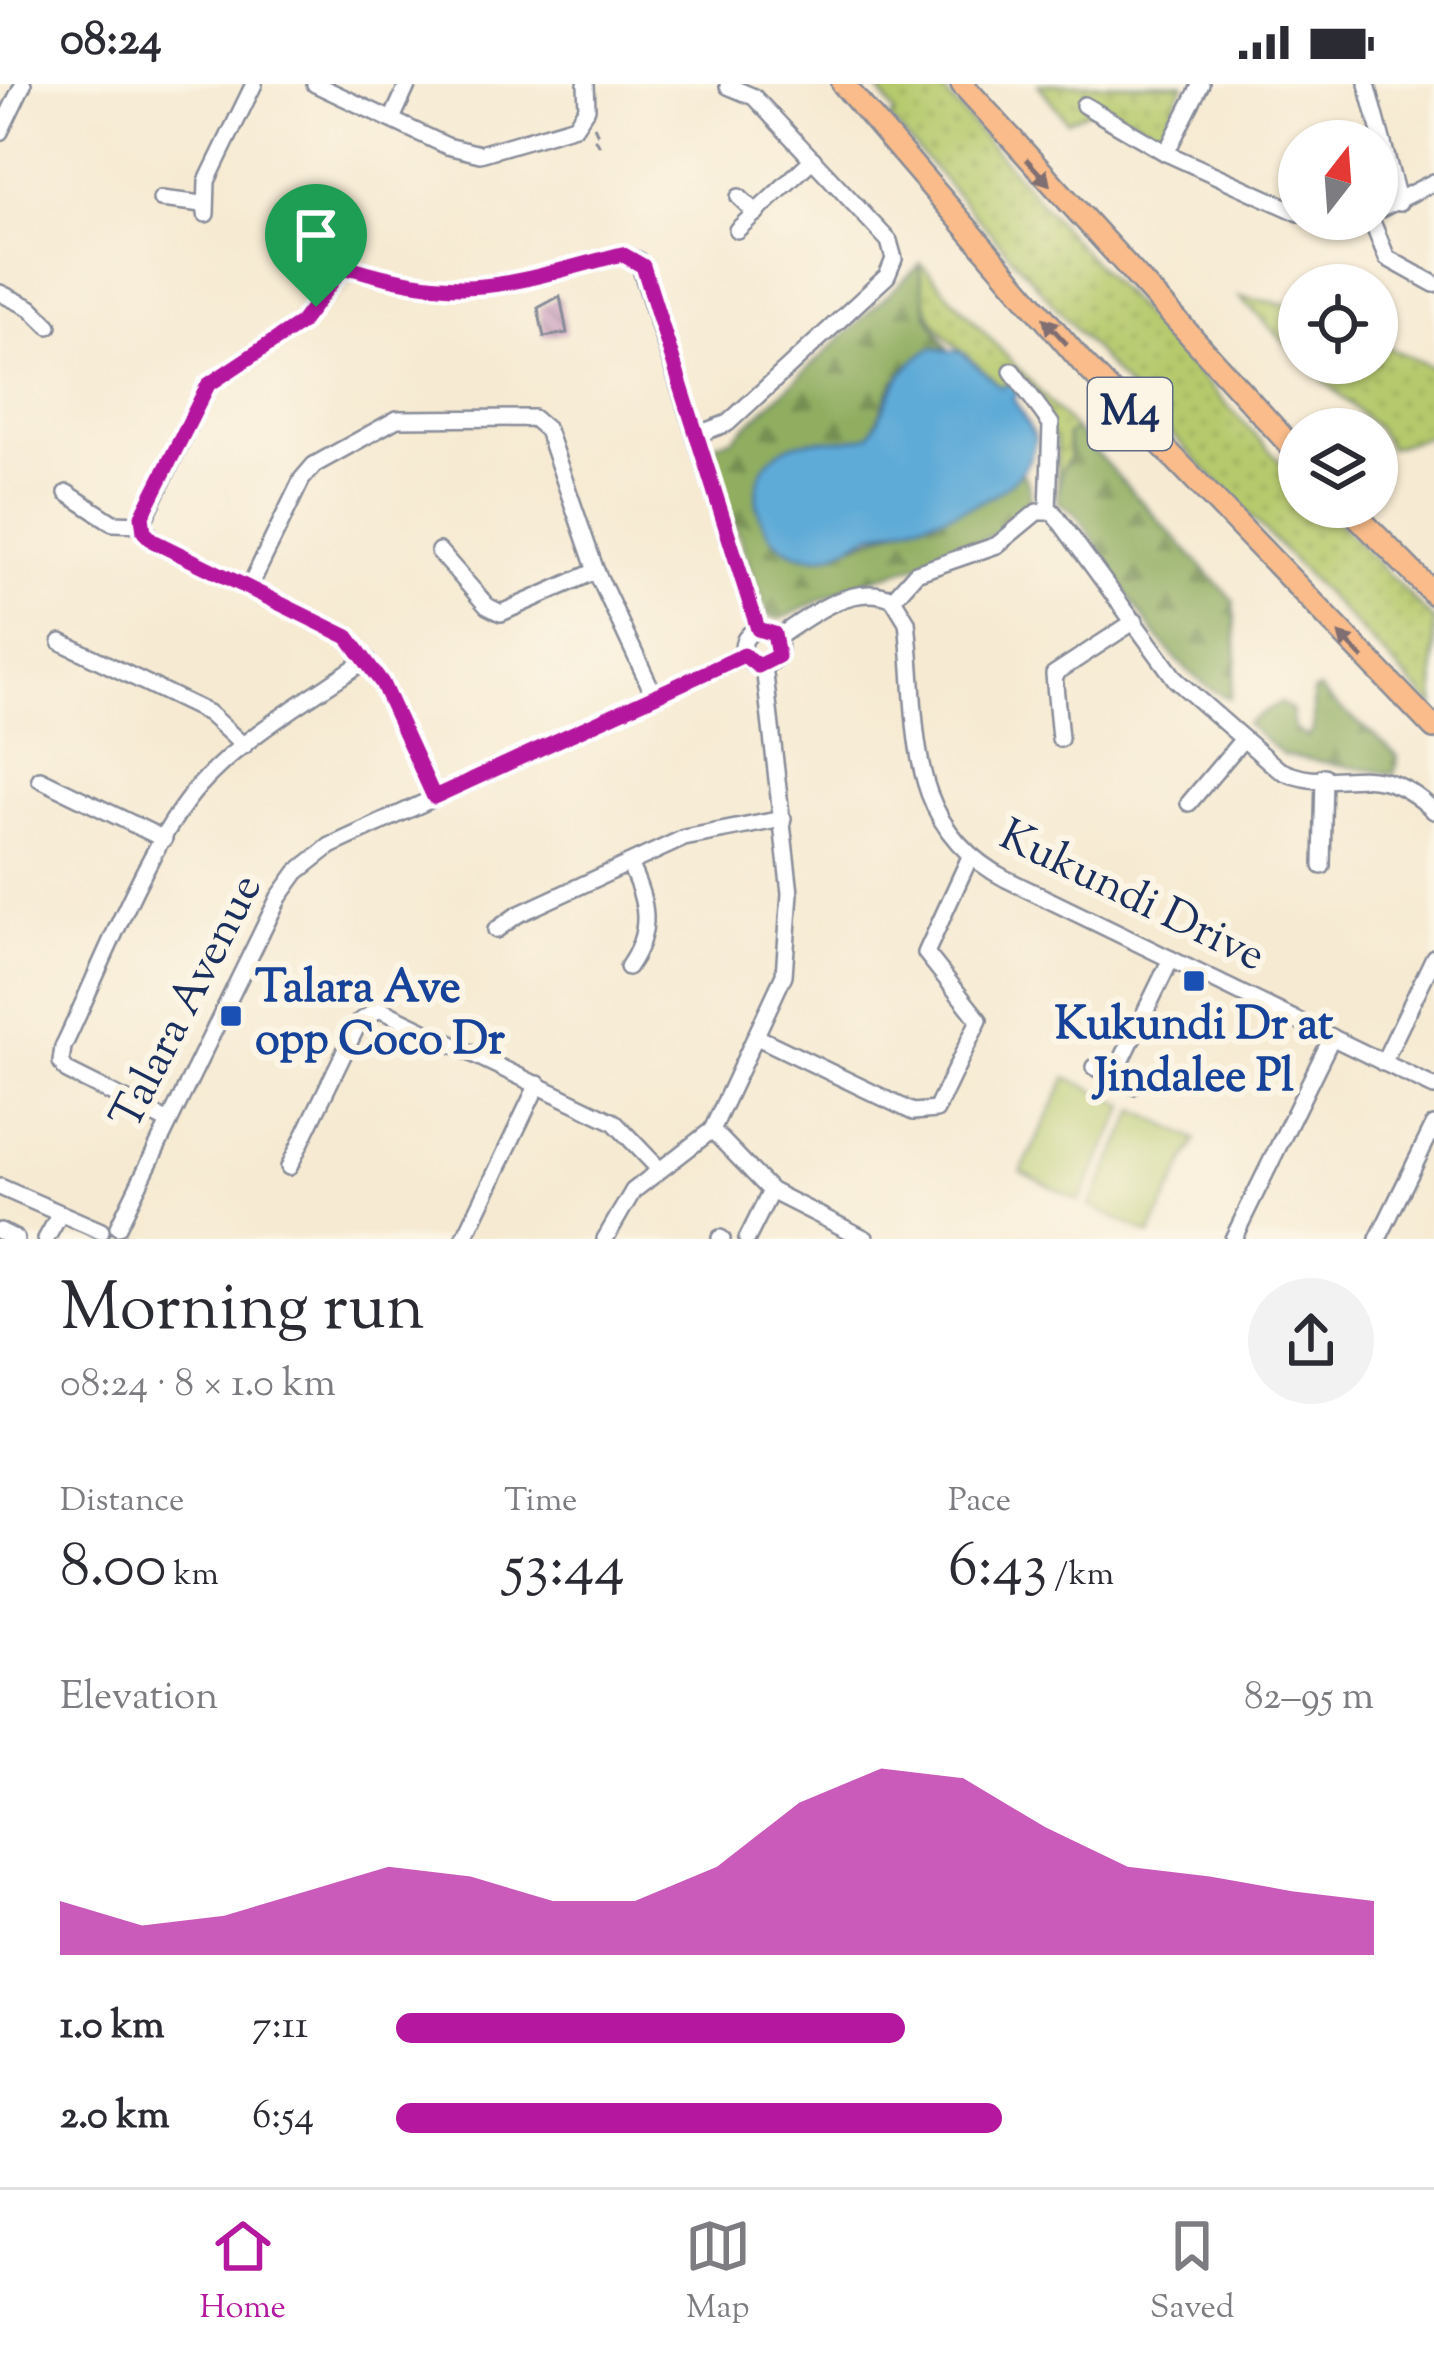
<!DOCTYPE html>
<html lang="en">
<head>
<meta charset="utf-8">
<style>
	:root { --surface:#fff; --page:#f2f2f3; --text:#2b2b33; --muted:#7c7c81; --line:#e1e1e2; --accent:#b5179e }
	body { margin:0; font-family:"Sorts Mill Goudy",serif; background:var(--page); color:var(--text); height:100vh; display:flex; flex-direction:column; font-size:45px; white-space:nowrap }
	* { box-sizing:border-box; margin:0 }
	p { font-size:39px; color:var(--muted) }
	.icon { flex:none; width:66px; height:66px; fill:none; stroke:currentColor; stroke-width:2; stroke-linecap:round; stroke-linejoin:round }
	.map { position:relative; height:1155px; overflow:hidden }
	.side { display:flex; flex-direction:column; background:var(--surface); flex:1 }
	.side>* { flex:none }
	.needle { width:78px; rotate:17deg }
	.fabs { position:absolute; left:1278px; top:36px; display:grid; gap:24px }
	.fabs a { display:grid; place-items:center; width:120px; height:120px; border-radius:50%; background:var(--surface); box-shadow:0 3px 9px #0004; font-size:60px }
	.pin { position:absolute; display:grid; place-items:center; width:102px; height:102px; color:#fff; margin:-123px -51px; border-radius:50% 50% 50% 0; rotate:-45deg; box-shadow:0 0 12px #0007 }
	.pin .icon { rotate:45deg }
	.round { display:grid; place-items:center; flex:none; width:126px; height:126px; border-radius:63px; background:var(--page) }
	.headline { display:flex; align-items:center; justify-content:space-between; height:204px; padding:0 60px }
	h1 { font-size:66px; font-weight:600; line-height:90px }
	.figures { display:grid; grid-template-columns:repeat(3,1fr); gap:18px; height:204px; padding:12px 60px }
	.figures div { display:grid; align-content:center }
	.figures b { font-size:60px; font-weight:600 }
	.figures small { font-size:33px; font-weight:400 }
	.figures p { font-size:33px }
	.chart { height:336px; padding:24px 60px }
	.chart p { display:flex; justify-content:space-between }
	.chart svg { width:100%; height:216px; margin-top:12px; fill:var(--accent); opacity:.7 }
	ul { padding:0 60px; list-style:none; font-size:39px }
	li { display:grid; grid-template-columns:192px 144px 1fr; align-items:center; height:90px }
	li i { height:30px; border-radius:15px; background:var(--accent) }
	.status { display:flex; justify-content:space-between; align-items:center; height:84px; padding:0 60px; background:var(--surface); direction:ltr }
	.status svg { height:33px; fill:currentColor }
	.tab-bar { display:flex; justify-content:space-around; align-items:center; height:168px; border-top:3px solid var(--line); background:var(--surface); font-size:33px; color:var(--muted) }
	.tab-bar a { display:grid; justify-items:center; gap:6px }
	.tab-bar .selected { color:var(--accent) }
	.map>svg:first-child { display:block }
	.grass { fill:url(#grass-dots); stroke:#687c65; stroke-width:3 }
	.forest { fill:url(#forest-firs); stroke:#566e5f; stroke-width:3 }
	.garden { fill:#b6c96c; stroke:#687c65; stroke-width:3 }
	.water { fill:#5fabd8; stroke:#3d6d9b; stroke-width:3 }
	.building { fill:url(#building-back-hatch) }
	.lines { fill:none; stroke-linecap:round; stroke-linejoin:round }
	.minor-casing { stroke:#888c98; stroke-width:20 }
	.highway-casing { stroke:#888c98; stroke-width:26 }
	.path { stroke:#888c98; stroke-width:3; stroke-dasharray:9 9; stroke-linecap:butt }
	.minor { stroke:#fff; stroke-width:15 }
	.highway { stroke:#f9bc8a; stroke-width:21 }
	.oneway { fill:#7f6e72 }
	.route-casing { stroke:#fff; stroke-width:24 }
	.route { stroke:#b5179e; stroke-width:15 }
	.transit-dot { fill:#1a4fb4; stroke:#fcf5e5; stroke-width:4.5 }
	.labels { text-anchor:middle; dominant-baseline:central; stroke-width:12; stroke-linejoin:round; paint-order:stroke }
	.shield { fill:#fcf5e5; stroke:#5e6a86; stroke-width:3 }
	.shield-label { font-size:42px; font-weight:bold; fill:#1b2f5e }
	.street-label { font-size:45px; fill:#1b2f5e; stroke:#fcf5e5 }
	.transit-label { font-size:45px; font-weight:bold; fill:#164399; stroke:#fcf5e5; text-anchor:start }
</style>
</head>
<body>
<div class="status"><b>08:24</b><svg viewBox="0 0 49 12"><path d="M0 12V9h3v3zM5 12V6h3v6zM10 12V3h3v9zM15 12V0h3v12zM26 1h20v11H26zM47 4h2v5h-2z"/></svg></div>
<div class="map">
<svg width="1434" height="1155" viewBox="0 0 1434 1155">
	<defs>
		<pattern id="grass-dots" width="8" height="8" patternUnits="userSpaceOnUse" patternTransform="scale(3)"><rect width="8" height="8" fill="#b6c96c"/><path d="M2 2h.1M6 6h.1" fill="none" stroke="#9cad60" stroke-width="1.8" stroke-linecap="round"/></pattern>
		<pattern id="forest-firs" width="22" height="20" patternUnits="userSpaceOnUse" patternTransform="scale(3)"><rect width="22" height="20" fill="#90ad60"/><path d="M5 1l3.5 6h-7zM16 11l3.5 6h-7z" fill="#758d52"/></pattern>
		<pattern id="building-back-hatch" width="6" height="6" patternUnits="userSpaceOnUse" patternTransform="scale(3)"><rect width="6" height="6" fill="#c697ba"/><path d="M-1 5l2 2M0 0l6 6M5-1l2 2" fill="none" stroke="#a07c9a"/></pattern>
	</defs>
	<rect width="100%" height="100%" fill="#fcf5e5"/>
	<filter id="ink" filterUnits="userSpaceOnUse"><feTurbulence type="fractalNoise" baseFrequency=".00833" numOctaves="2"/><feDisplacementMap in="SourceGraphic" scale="24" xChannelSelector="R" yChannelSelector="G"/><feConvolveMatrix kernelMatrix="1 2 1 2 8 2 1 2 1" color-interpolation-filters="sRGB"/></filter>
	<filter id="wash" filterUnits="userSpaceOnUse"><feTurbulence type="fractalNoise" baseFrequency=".004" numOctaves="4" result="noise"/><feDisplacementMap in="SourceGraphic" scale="48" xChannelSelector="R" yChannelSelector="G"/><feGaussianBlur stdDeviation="2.7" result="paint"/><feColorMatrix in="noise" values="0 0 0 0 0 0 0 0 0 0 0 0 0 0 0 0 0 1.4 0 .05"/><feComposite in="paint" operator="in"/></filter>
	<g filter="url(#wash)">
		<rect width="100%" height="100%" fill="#f6ead2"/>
		<!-- grass -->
		<g class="grass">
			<polygon points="875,0 937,0 1073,156 1299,398 1299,423 1323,423 1434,537 1434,623 1131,308 890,35 895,30"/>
			<polygon points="1038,0 1184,0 1164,42 1155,46 1102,20 1067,37"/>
			<path d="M 921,180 L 1075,346 L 1067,351 L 1070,373 L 1061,387 L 1058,417 L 1056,356 L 1014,296 L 1002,304 C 964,266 914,241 921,180 Z"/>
			<polygon points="1240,213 1299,222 1299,273"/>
			<polygon points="1377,258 1434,284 1434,351 1390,364 1377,345 1305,279 1377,279"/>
		</g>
		<!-- forest -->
		<g class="forest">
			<path d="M 919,182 L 927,230 L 948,265 L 932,264 L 894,298 L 870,352 L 849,359 L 814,358 L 822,472 C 865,455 995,417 1021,388 C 1071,446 897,485 867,497 C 837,508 809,522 780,535 L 768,532 L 714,384 L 715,359 L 732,355 Z"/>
			<path d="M 1075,346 L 1234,517 L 1237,575 L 1230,614 C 1167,592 1115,486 1078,432 L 1058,417 L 1061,387 L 1070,373 L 1067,351 Z"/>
			<path d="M 1319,605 C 1345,633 1372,645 1398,673 L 1394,690 L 1283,671 L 1246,640 L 1280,619 L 1291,626 L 1294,645 L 1307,653 L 1313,646 L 1313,608 Z"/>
		</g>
		<!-- garden -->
		<g class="garden">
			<polygon points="1067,993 1126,1022 1080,1117 1021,1088"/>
			<polygon points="1136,1026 1196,1056 1150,1151 1090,1122"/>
		</g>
		<!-- water -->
		<path class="water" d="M 932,264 L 961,268 L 1001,303 L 1014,296 L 1022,304 L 1013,314 L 1035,353 C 1031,420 924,436 873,450 C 856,455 841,470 823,472 C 759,479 729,390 789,362 C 813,351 844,361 870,351 C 889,318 896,283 932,264 Z"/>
		<g id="blocks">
			<!-- building -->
			<polygon class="building" points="560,212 567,249 544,253 538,224"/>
		</g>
	</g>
	<g filter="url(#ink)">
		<use href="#blocks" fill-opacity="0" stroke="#888c98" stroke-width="3"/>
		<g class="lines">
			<!-- minor casing -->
			<g class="minor-casing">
				<g id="minor">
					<polyline points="315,0 447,62 480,70 575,42 587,24 586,0"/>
					<polyline points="1367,0 1399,119"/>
					<polyline points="1084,21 1166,69 1299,129"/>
					<polyline points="392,35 408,0"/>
					<polyline points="0,48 23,0"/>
					<polyline points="1166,69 1201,0"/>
					<polyline points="739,113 756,129"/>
					<polyline points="161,115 203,120"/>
					<polyline points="1377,127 1434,98"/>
					<polyline points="206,130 207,97 254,0"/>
					<polyline points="1371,135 1387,174 1434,200"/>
					<polyline points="737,146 813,75"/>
					<polyline points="0,209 31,224 49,242"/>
					<polyline points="1012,287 1051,340 1048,426"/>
					<polyline points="698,350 728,339 887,192 894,175 889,157 754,13 728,2"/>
					<polyline points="67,409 113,439 142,440"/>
					<polyline points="439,467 487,522 501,529 596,487"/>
					<polyline points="249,504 302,395 314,381 397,335 533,334 547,346 596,487 655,613"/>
					<path d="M 893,515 L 916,489 L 997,461 L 1037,428 L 1053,428 L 1176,596 L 1278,685 C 1335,715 1371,666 1434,727"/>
					<circle cx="761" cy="564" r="18"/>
					<path d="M 777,554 C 809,532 853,497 893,515 L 907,538 C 919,641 902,741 1006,795 L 1434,1003"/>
					<polyline points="61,558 208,629 244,662"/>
					<polyline points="1060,655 1054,590 1135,537"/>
					<polyline points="40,695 164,755"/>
					<path d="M 435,713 L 382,599 L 348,553 L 153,457 L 142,440 L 208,301 L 301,239 L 340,187 L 352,184 C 469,220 510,199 622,170 L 638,176 L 758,545"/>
					<polyline points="1189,719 1243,655"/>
					<polyline points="1322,782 1324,692"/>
					<polyline points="496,846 517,831 684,754 783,735"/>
					<path d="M 628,883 C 653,847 648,818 629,780"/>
					<polyline points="759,954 913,1028 936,1026 979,936 926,869 969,775"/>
					<polyline points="1383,979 1434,873"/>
					<polyline points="1094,983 1133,1002"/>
					<polyline points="1114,992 1171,875"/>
					<path d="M 169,1038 L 67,987 L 61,978 L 63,963 C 99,889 147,760 199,702 C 245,651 311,614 367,575"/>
					<polyline points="712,1046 771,1107 866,1155"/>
					<polyline points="289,1083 359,938 379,925 614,1038 659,1085"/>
					<polyline points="0,1103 101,1147"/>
					<polyline points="118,1143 279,813 297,788 330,762 744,571"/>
					<polyline points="0,1147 16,1155"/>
					<polyline points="720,1154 722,1155"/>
					<polyline points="46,1155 59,1132"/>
					<polyline points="464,1155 538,1000"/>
					<polyline points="605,1155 633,1107 712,1046 784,891 790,809 764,582"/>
					<polyline points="747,1155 771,1107"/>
					<polyline points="1233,1155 1332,953"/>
					<polyline points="1378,1155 1434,1041"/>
				</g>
			</g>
			<!-- highway casing -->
			<g class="highway-casing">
				<g id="highway">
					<polyline points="843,0 1082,278 1434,644"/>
					<polyline points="962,0 1299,371"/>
					<polyline points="1348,423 1434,510"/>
				</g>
			</g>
			<!-- path -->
			<polyline class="path" points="594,42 600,55 595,56 604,66"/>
			<!-- minor -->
			<use href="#minor" class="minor"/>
			<!-- highway -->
			<use href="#highway" class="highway"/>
		</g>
		<!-- one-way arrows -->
		<defs><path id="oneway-solid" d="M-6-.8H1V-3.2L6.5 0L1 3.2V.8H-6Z" transform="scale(3)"/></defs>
		<g class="oneway">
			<use href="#oneway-solid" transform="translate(1038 88) rotate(48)"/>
			<use href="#oneway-solid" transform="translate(1055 247) rotate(-132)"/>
			<use href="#oneway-solid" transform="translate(1351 562) rotate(-135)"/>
		</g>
	</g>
	<g class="lines" filter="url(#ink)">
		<!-- route casing -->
		<g class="route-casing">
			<path id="route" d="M 622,170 L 643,182 L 758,545 L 774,550 L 778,572 L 758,582 L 744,571 L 434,713 L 382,599 L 348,553 L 153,457 L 144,448 L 142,432 L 208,301 L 301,239 L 340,187 L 352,184 C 469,220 510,199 622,170 Z"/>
		</g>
		<!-- route -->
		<use href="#route" class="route"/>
	</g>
	<!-- markers -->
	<g class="transit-dot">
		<rect x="1182" y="885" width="24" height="24" rx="6"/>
		<rect x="219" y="920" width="24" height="24" rx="6"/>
	</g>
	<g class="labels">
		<!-- shield labels -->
		<rect class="shield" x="1088" y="294" width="84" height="72" rx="9"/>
		<g class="shield-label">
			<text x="1130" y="330">M4</text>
		</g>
		<!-- street labels -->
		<g class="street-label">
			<text transform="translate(1131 814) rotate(26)">Kukundi Drive</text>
			<text transform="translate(189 919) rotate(-63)">Talara Avenue</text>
		</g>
		<!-- transit labels -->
		<g class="transit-label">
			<text x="255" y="906">Talara Ave<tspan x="255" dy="52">opp Coco Dr</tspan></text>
			<text x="1194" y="943" text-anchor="middle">Kukundi Dr at<tspan x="1194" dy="52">Jindalee Pl</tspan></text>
		</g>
	</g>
</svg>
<div class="fabs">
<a><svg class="needle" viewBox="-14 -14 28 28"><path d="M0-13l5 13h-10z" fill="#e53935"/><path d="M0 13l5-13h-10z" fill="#7c7c81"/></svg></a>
<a><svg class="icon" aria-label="locate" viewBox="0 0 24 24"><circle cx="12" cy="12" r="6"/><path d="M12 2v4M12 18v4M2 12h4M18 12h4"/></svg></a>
<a><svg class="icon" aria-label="layers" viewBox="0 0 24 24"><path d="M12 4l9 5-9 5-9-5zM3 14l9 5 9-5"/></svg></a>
</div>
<div class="pin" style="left:316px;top:223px;background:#1e9e55"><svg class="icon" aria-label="arrive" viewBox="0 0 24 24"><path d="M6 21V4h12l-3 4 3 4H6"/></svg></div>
</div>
<section class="side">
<div class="headline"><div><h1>Morning run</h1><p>08:24 · 8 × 1.0 km</p></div><a class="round"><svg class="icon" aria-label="share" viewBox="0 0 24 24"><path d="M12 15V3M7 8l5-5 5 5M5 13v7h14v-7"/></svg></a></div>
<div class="figures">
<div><p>Distance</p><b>8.00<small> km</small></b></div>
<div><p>Time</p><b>53:44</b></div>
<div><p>Pace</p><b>6:43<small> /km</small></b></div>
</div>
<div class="chart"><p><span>Elevation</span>82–95 m</p>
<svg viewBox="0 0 160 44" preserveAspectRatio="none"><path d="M0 44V33L10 38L20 36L30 31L40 26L50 28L60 33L70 33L80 26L90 13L100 6L110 8L120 18L130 26L140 28L150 31L160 33V44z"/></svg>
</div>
<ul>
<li><b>1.0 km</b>7:11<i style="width:52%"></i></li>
<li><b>2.0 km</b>6:54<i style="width:62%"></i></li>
</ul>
</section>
<nav class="tab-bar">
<a class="selected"><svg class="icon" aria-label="home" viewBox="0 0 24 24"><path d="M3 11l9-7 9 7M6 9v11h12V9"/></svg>Home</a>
<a><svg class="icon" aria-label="map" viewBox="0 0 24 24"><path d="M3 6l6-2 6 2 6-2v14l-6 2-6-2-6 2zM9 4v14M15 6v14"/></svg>Map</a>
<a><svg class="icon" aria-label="saved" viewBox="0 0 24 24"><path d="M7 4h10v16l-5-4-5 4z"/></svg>Saved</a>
</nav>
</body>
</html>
